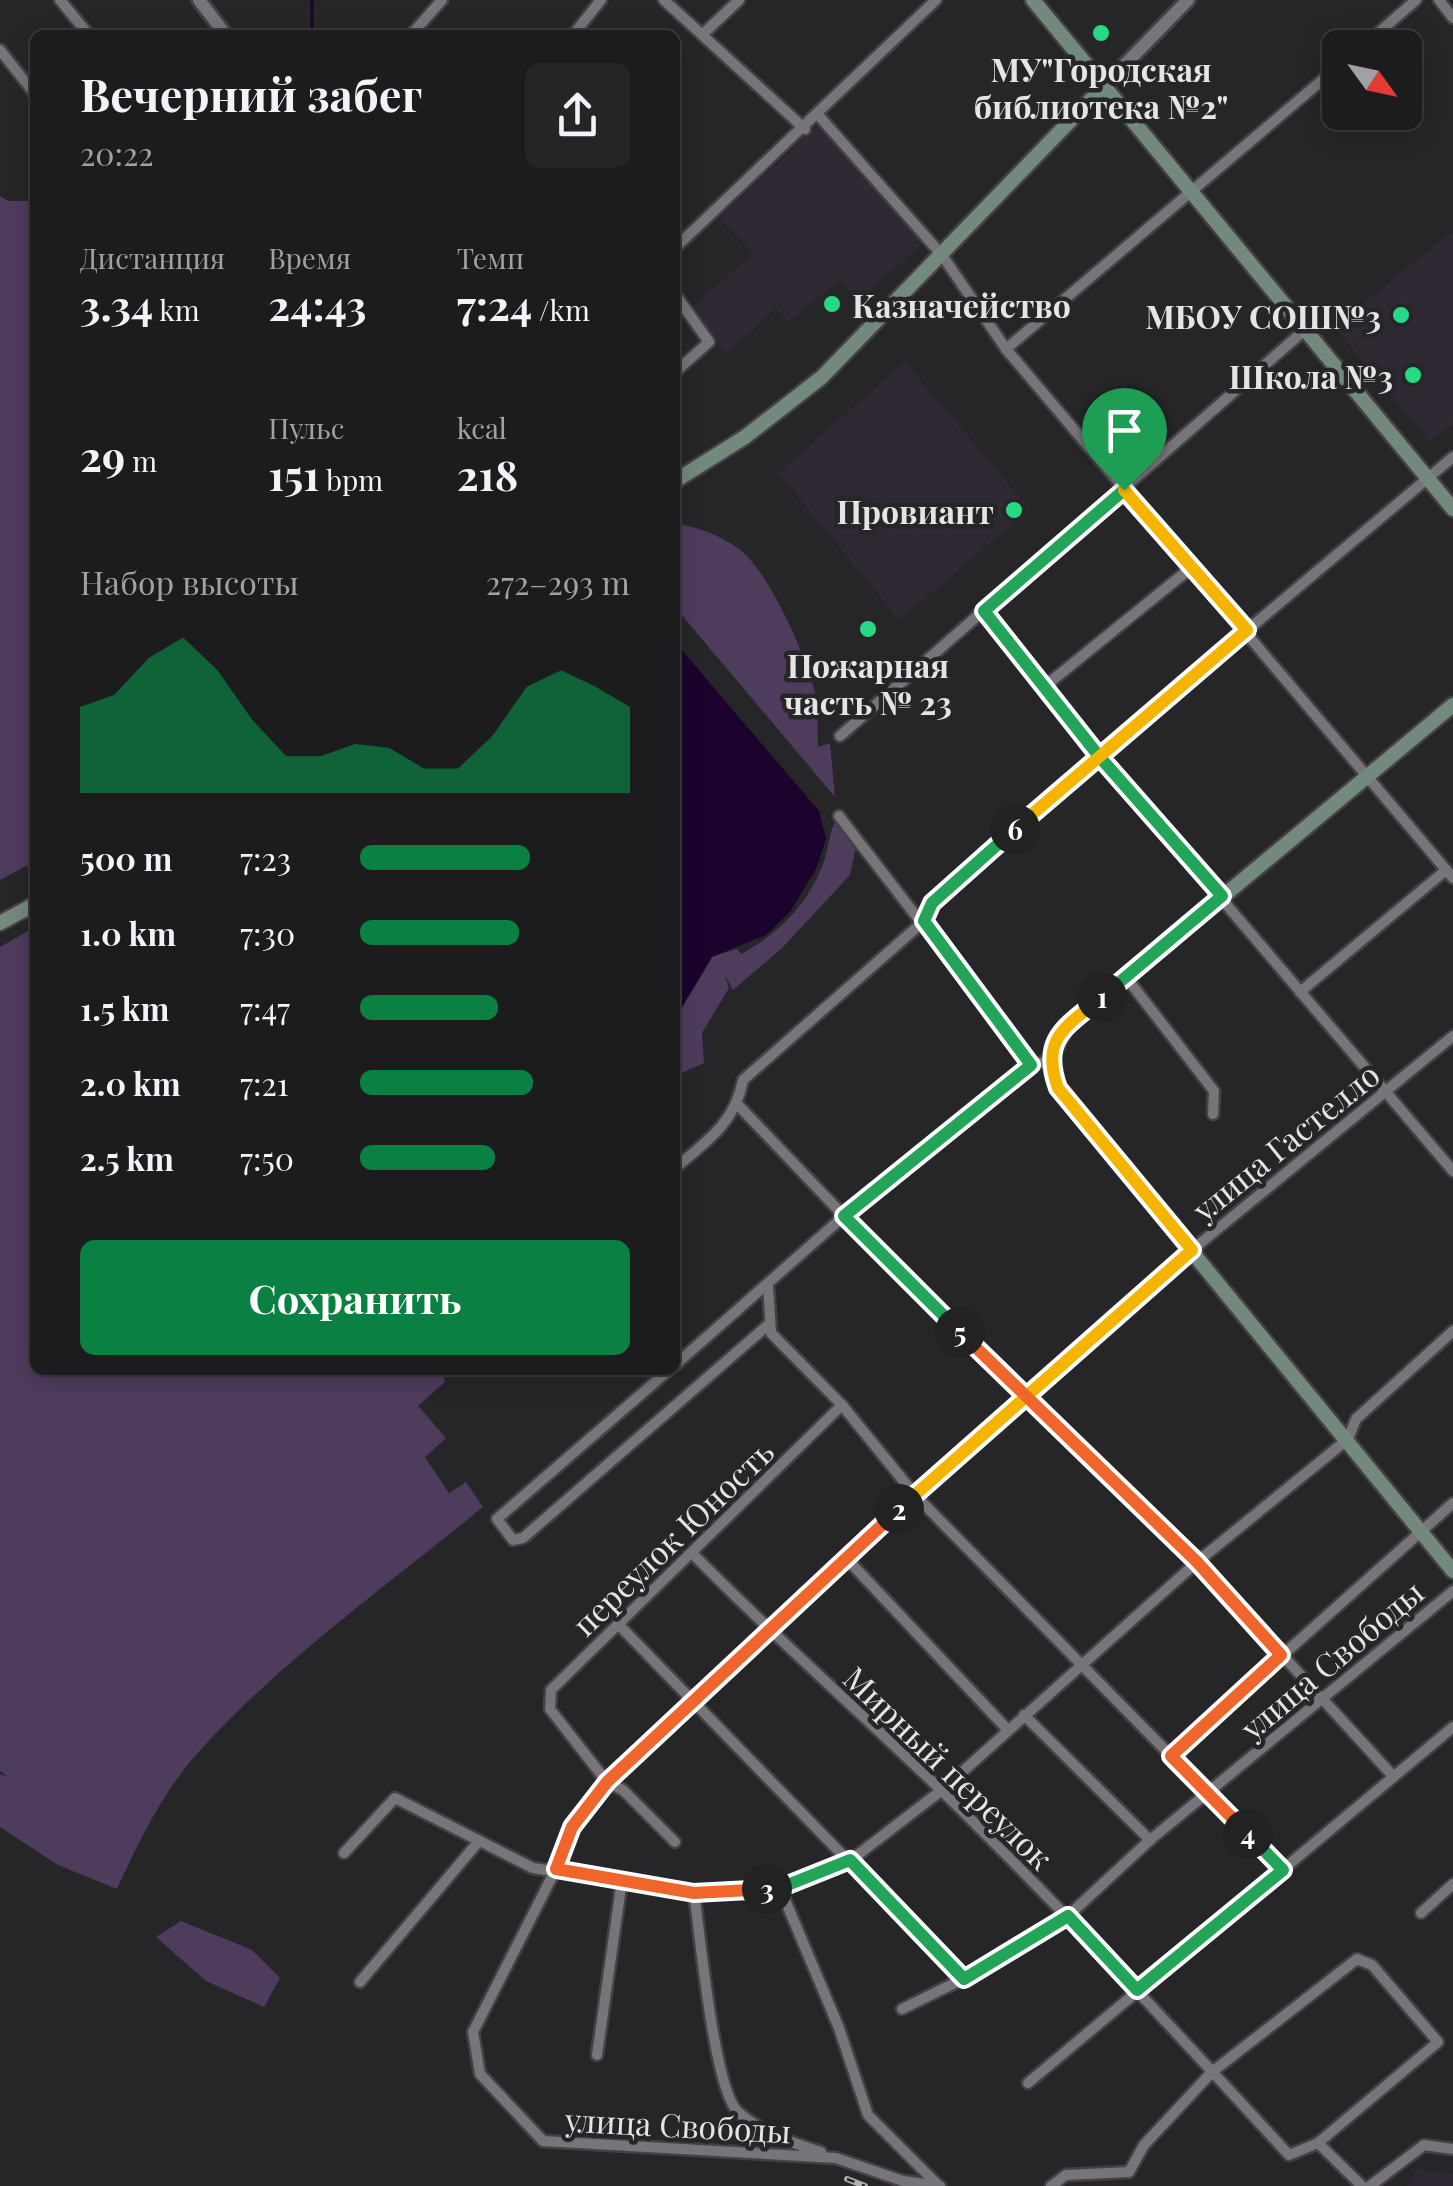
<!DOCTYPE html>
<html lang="ru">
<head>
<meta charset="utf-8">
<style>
	:root { --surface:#1c1c1e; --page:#252527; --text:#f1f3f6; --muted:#a0a1a4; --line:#3a3a3c; --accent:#0b8043 }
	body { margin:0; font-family:"Playfair Display",serif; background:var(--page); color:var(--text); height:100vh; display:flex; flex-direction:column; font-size:38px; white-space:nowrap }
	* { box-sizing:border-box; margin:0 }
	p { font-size:32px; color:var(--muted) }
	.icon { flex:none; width:55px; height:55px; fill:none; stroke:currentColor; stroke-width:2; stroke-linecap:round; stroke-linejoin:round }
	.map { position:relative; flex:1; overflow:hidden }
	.side { position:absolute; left:30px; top:30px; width:650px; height:1345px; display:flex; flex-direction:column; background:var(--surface); border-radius:15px; box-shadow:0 5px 25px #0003,0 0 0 2px var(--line) }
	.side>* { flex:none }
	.needle { width:65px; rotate:123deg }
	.controls { position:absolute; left:1322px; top:30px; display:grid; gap:20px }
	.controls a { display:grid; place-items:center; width:100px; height:100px; border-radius:15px; background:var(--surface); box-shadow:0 5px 25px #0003,0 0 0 2px var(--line); font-size:50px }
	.pin { position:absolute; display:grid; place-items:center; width:85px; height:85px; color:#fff; margin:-102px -42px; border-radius:50% 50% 50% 0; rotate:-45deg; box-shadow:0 0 10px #0007 }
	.pin .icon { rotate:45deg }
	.km { position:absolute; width:50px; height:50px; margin:-25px; border-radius:50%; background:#222; color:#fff; font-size:28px; line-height:50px; text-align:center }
	.round { display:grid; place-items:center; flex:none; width:105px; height:105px; border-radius:15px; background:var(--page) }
	.head { display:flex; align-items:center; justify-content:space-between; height:170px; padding:0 50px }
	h1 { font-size:45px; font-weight:700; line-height:75px }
	.metrics { display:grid; grid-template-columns:repeat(3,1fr); gap:15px; height:170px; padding:10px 50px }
	.metrics div { display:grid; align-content:center }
	.metrics b { font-size:42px; font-weight:700 }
	.metrics small { font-size:28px; font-weight:400 }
	.metrics p { font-size:28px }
	.chart { height:280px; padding:20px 50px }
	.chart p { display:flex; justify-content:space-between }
	.chart svg { width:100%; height:180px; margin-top:10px; fill:var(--accent); opacity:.7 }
	.cta { display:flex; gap:20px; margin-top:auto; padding:20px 50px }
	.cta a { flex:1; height:115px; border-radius:15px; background:var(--accent); color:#fff; font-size:40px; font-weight:700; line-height:115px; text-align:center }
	ul { padding:0 50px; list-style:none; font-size:32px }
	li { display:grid; grid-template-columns:160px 120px 1fr; align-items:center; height:75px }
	li i { height:25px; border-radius:12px; background:var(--accent) }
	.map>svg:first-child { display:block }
	.built { fill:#2e2932 }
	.green { fill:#4e3c5d }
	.water { fill:#1c032d }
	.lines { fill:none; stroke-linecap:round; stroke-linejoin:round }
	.stream { stroke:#1c032d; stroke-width:2.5 }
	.minor-casing { stroke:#434144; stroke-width:15 }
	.tertiary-casing { stroke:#434144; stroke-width:18 }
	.secondary-casing { stroke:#434144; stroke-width:19 }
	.minor { stroke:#777579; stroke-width:10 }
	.tertiary { stroke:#777579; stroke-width:12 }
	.secondary { stroke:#74897e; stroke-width:14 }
	.rail-casing { stroke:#b1afb2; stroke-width:6 }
	.rail { stroke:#262528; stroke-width:2.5; stroke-dasharray:8; stroke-linecap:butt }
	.split-1-casing { stroke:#fff; stroke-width:20 }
	.split-2-casing { stroke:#fff; stroke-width:20 }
	.split-3-casing { stroke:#fff; stroke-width:20 }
	.split-4-casing { stroke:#fff; stroke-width:20 }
	.split-5-casing { stroke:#fff; stroke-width:20 }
	.split-6-casing { stroke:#fff; stroke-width:20 }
	.split-7-casing { stroke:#fff; stroke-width:20 }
	.split-1 { stroke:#22a559; stroke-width:12 }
	.split-2 { stroke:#f5b400; stroke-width:12 }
	.split-3 { stroke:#f0652b; stroke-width:12 }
	.split-4 { stroke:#22a559; stroke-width:12 }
	.split-5 { stroke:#f0652b; stroke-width:12 }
	.split-6 { stroke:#22a559; stroke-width:12 }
	.split-7 { stroke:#f5b400; stroke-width:12 }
	.poi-dot { fill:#27d885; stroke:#262528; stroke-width:4 }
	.labels { text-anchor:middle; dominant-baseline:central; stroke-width:9; stroke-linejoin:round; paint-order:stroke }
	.poi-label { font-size:32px; font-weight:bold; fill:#e6e4e7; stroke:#262528; text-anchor:end }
	.street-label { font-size:32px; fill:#e6e4e7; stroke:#262528 }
</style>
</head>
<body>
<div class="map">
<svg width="1453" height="2186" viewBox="0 0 1453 2186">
	<rect width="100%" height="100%" fill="#262528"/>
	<!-- built -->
	<g class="built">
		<polygon points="820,123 925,242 858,301 840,279 789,323 776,308 727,355 691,309 753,253 719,218"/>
		<polygon points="1453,231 1453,423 1430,442 1334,327"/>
		<polygon points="905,362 1030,509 900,620 778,473"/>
		<polygon points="1417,2168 1453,2174 1453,2186 1407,2186"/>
	</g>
	<!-- green -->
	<g class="green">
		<polygon points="0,196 8,201 35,201 35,861 0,880"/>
		<path d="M 675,523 C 699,528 718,534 739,549 C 769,571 806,656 815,692 C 819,709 817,729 818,747 L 830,743 L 835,797 L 675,607 Z"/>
		<path d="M 835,822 L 856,847 L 850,875 L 782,948 L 733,990 L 725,975 L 729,988 L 702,1033 L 704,1063 L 675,1076 L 675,1019 L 713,956 L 737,949 L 741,954 C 778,934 806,906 822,867 C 828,853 829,832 835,822 Z"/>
		<path d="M 35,927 L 35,1370 L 442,1370 L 445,1382 L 418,1406 L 446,1438 L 425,1457 L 449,1493 L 466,1482 L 483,1507 C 389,1584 286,1657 204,1746 C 165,1787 140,1839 117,1889 L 58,1865 L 0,1827 L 0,1774 L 8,1777 L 0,1771 L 0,947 Z"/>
		<polygon points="181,1921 252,1950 280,1978 264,2007 206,1981 156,1937"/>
	</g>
	<!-- water -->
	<polygon class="water" points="675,642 819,811 826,838 817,867 790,912 766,935 712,957 675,1019"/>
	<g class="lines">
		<!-- stream -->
		<polyline class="stream" points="312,0 312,35"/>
		<!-- minor casing -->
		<g class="minor-casing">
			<g id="minor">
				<polyline points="60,0 89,35"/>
				<polyline points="664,0 805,129"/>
				<polyline points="1439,0 1453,18"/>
				<polyline points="703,34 739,0"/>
				<polyline points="411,35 442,0"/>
				<polyline points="573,35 601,0"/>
				<polyline points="1361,48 1416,0"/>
				<polyline points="0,50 35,94"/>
				<polyline points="819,116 942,255 1006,349 1453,878"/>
				<polyline points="675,248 936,0"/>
				<polyline points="675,294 709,342 675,372"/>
				<polyline points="1006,349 1340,65"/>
				<polyline points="984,611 1099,755 1453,1171"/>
				<polyline points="1044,687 1192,567"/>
				<polyline points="840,736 1307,328"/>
				<polyline points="839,816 1031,1065"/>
				<polyline points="1126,977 1214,1091 1213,1114"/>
				<polyline points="1300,992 1446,870"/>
				<polyline points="738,1105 844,1216 1197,1562 1393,1776"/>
				<path d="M 675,1168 C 707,1141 735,1123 743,1080 L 924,921 L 932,903 L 1099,755 L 1453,457"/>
				<polyline points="768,1285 771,1333 842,1405 915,1495 1283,1870"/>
				<polyline points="675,1365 844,1216 1031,1065 1049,1061"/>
				<polyline points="669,1370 497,1519 513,1540 523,1538 769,1324"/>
				<path d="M 692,1553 C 773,1636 861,1712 944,1793 C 1063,1909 1176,2032 1289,2155 L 1318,2143 L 1438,2042 L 1372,1965 L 1357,1959 L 1212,2072 L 1144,2145 L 1129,2172 L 1066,2175 L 1051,2186"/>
				<polyline points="846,1558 1007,1729"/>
				<polyline points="618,1624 963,1979"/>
				<polyline points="1024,1715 1150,1840"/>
				<polyline points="1171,1755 1453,1503"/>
				<polyline points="675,1842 623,1790 607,1782 550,1709 551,1690 842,1405"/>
				<polyline points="344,1853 395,1798 533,1868 694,1893 780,1888 851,1860 942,1790 1197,1562 1348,1439 1356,1419 1453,1331"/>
				<polyline points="780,1888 839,2028 868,2115 937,2184"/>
				<path d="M 694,1893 C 700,1933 714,2090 738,2112 C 761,2132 792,2143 821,2152"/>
				<polyline points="1421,1913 1453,1884"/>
				<polyline points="360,1982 479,1841"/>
				<polyline points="902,2009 963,1979 1068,1916 1150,1840 1453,1591"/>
				<polyline points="597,2055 622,1880"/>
				<polyline points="1028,2083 1453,1727"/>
				<polyline points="1318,2143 1362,2186"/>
				<polyline points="940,2186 903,2181 836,2158 543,2141 480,2074 473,2032 556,1869 572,1827 607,1782 915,1495 1192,1250 1453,1036"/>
				<polyline points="1370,2186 1424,2145 1453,2149"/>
			</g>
		</g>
		<!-- tertiary casing -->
		<g class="tertiary-casing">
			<g id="tertiary">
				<polyline points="199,0 226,35"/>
				<polyline points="1104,86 1188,0"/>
			</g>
		</g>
		<!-- secondary casing -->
		<g class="secondary-casing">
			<g id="secondary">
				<polyline points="1033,0 1453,509"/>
				<polyline points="675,481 745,437 822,377 1104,86"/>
				<polyline points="1453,705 1065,1028 1049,1061 1058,1088 1453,1571"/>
				<polyline points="0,923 35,904"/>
			</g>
		</g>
		<!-- minor -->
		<use href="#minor" class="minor"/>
		<!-- tertiary -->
		<use href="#tertiary" class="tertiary"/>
		<!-- secondary -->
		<use href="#secondary" class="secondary"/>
		<!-- rail casing -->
		<g class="rail-casing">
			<polyline id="rail" points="847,2179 865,2186"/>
		</g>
		<!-- rail -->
		<use href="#rail" class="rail"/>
	</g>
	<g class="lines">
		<!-- split-1 casing -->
		<g class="split-1-casing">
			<polyline id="split-1" points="1102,997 1222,896 1098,755 984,611 1124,490"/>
		</g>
		<!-- split-2 casing -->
		<g class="split-2-casing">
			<path id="split-2" d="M 899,1509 L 1192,1250 L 1058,1088 C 1040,1038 1066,1027 1102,997"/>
		</g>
		<!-- split-3 casing -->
		<g class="split-3-casing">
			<polyline id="split-3" points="767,1889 694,1893 556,1869 572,1827 607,1782 899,1509"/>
		</g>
		<!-- split-4 casing -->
		<g class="split-4-casing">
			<polyline id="split-4" points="767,1889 780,1888 850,1860 964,1979 1068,1916 1137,1990 1283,1870 1248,1834"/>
		</g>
		<!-- split-5 casing -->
		<g class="split-5-casing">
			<polyline id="split-5" points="960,1332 1197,1562 1281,1655 1171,1756 1248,1834"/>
		</g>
		<!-- split-6 casing -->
		<g class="split-6-casing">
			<polyline id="split-6" points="960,1332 844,1216 1031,1065 924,921 932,903 1015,829"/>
		</g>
		<!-- split-7 casing -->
		<g class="split-7-casing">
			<polyline id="split-7" points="1015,829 1247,630 1124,490"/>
		</g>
		<!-- split-1 -->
		<use href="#split-1" class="split-1"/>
		<!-- split-2 -->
		<use href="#split-2" class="split-2"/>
		<!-- split-3 -->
		<use href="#split-3" class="split-3"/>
		<!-- split-4 -->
		<use href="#split-4" class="split-4"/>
		<!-- split-5 -->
		<use href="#split-5" class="split-5"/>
		<!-- split-6 -->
		<use href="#split-6" class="split-6"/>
		<!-- split-7 -->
		<use href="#split-7" class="split-7"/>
	</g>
	<!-- markers -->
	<g class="poi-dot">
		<circle cx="1101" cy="33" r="10"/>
		<circle cx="832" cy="304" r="10"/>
		<circle cx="1401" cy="315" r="10"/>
		<circle cx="1413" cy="375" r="10"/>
		<circle cx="1014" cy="510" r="10"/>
		<circle cx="868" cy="629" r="10"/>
	</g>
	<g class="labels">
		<!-- poi labels -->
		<g class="poi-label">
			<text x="1101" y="68" text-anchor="middle">МУ"Городская<tspan x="1101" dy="37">библиотека №2"</tspan></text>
			<text x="852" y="304" text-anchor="start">Казначейство</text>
			<text x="1381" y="315">МБОУ СОШ№3</text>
			<text x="1393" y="375">Школа №3</text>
			<text x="994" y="510">Провиант</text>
			<text x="868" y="664" text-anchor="middle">Пожарная<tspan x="868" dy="37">часть № 23</tspan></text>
		</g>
		<!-- street labels -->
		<g class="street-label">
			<text transform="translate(1285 1141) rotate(-39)">улица Гастелло</text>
			<text transform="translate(672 1537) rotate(-44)">переулок Юность</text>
			<text transform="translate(1331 1659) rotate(-40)">улица Свободы</text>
			<text transform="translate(949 1767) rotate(44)">Мирный переулок</text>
			<text transform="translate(678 2124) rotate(3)">улица Свободы</text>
		</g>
	</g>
</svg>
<div class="controls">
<a><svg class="needle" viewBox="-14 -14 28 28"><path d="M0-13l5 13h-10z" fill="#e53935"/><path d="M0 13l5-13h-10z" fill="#a0a1a4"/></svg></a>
</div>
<div class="pin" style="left:1124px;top:490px;background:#1e9e55"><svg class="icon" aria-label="arrive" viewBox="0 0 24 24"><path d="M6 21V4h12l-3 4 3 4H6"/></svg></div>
<b class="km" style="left:1102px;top:997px">1</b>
<b class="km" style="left:899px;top:1509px">2</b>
<b class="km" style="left:767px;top:1889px">3</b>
<b class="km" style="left:1248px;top:1834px">4</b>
<b class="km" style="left:960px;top:1332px">5</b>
<b class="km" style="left:1015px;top:829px">6</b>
<section class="side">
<div class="head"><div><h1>Вечерний забег</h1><p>20:22</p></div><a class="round"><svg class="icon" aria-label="share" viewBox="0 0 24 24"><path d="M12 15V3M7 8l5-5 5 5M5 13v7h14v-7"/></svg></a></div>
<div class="metrics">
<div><p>Дистанция</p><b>3.34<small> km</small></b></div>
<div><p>Время</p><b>24:43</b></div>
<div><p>Темп</p><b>7:24<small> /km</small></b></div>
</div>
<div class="metrics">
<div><b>29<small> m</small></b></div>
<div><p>Пульс</p><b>151<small> bpm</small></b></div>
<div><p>kcal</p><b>218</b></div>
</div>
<div class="chart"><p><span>Набор высоты</span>272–293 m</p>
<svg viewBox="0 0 160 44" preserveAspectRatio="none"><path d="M0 44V23L10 20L20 11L30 6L40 14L50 26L60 35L70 35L80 32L90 33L100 38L110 38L120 30L130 18L140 14L150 18L160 23V44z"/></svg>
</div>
<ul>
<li><b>500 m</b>7:23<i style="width:63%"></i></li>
<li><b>1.0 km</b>7:30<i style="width:59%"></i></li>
<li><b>1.5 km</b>7:47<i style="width:51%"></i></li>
<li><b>2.0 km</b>7:21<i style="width:64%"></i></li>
<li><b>2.5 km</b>7:50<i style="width:50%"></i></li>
</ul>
<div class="cta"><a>Сохранить</a></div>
</section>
</div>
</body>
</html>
